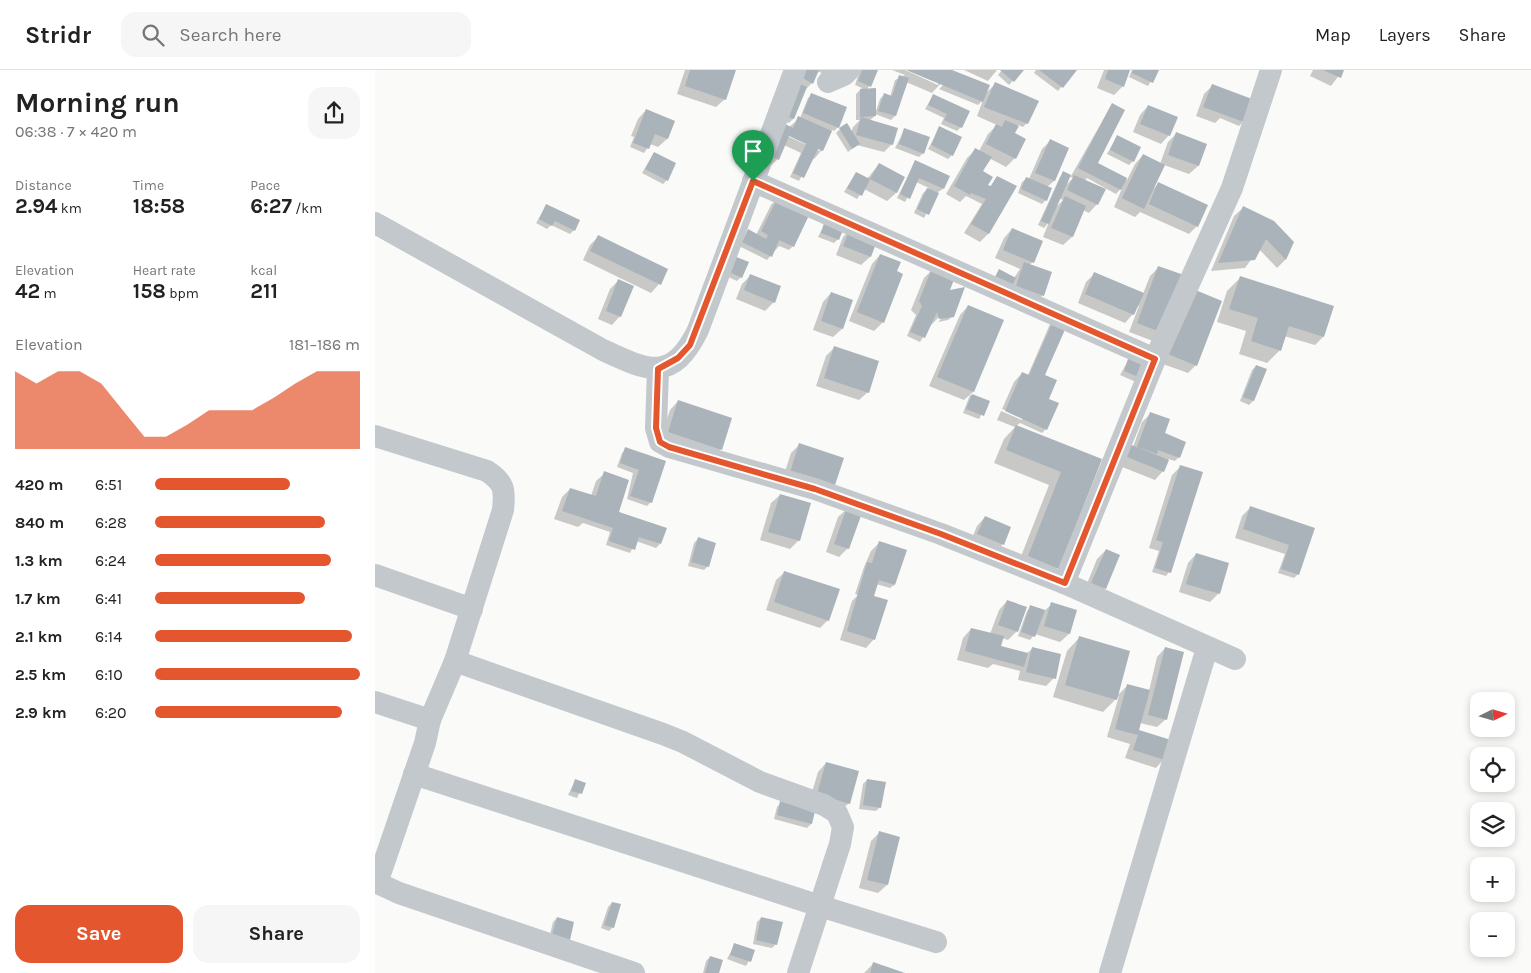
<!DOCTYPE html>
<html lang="en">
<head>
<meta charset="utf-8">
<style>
	:root { --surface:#fff; --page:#f6f6f6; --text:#222; --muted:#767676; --line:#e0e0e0; --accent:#e4572e }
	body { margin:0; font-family:Karla,sans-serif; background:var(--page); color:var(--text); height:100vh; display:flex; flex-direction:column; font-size:19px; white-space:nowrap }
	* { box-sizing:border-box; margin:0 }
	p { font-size:16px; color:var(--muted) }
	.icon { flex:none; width:28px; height:28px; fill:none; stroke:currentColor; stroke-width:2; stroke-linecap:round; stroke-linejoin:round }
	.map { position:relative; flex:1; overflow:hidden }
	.sheet { display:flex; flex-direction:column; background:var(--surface); width:375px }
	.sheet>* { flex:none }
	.needle { width:32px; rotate:85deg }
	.controls { position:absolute; left:1095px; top:622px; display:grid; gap:10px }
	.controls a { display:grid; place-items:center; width:45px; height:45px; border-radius:10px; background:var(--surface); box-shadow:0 2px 8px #0003; font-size:25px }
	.pin { position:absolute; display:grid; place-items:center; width:42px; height:42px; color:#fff; margin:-51px -21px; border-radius:50% 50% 50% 0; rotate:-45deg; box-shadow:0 0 5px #0007 }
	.pin .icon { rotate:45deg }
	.round { display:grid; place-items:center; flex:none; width:52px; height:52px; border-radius:15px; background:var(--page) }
	.head { display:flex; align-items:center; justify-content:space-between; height:85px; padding:0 15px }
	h1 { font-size:28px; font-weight:700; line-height:38px }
	.figures { display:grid; grid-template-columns:repeat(3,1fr); gap:8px; height:85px; padding:5px 15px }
	.figures div { display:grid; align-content:center }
	.figures b { font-size:21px; font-weight:700 }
	.figures small { font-size:14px; font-weight:400 }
	.figures p { font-size:14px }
	.chart { height:140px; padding:10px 15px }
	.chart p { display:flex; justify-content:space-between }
	.chart svg { width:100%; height:90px; margin-top:5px; fill:var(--accent); opacity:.7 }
	.primary-button { display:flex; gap:10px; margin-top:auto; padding:10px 15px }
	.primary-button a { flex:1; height:58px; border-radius:15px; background:var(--accent); color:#fff; font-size:20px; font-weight:700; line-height:58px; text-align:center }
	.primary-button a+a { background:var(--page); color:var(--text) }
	ul { padding:0 15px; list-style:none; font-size:16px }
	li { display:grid; grid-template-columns:80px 60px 1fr; align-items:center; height:38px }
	li i { height:12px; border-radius:6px; background:var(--accent) }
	header { display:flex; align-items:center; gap:30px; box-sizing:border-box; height:70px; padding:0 25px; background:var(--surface); border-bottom:1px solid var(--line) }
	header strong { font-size:24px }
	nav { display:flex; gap:28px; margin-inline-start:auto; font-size:18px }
	.search { width:350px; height:45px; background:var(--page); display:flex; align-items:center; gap:12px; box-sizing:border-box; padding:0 18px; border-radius:15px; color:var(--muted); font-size:19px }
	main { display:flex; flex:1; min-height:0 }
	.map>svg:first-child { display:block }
	.shadow { fill:#0003; fill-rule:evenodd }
	.building { fill:#aab3b9 }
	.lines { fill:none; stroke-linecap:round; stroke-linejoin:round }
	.minor { stroke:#c3c8cc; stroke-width:22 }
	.route-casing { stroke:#fff; stroke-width:10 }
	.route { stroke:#e4572e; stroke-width:6 }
</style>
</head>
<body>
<header>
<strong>Stridr</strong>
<div class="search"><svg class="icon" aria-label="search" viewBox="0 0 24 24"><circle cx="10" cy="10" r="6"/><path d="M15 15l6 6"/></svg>Search here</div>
<nav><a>Map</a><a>Layers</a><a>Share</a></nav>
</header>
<main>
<section class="sheet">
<div class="head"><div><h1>Morning run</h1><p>06:38 · 7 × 420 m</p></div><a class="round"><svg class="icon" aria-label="share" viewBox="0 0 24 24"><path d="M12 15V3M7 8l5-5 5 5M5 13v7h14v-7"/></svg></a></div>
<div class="figures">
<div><p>Distance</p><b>2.94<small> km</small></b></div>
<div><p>Time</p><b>18:58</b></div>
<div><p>Pace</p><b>6:27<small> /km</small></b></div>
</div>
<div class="figures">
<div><p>Elevation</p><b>42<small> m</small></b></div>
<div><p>Heart rate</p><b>158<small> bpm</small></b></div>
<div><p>kcal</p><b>211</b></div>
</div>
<div class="chart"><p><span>Elevation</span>181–186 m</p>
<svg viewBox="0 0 160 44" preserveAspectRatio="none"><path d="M0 44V6L10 12L20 6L30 6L40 12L50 25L60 38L70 38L80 32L90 25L100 25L110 25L120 19L130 12L140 6L150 6L160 6V44z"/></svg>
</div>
<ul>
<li><b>420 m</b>6:51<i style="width:66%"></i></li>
<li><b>840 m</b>6:28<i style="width:83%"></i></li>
<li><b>1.3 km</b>6:24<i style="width:86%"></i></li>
<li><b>1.7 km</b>6:41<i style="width:73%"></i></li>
<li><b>2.1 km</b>6:14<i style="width:96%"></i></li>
<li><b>2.5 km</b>6:10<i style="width:100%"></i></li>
<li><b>2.9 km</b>6:20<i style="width:91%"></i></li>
</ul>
<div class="primary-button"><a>Save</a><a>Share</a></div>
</section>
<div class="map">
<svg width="1156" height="903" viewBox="0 0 1156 903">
	<rect width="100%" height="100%" fill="#fafaf8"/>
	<!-- shadow -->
	<g class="shadow">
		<polygon points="310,0 359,0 350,29 341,37 302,24"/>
		<polygon points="419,0 468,0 460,9 442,1 437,13 429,21 418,49 414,53 402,48"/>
		<polygon points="485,0 502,0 492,20 500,46 494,51 517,74 509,82 482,75 473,82 461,63 465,59 476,63 478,57 485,50 481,50 481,24 487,18 480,15"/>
		<polygon points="517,0 530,0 563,15 563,12 534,0 573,0 611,23 621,13 652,53 648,57 643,55 639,64 640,88 631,97 614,88 607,102 611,116 615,117 622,107 640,117 613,164 605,172 589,163 607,134 591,126 585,132 571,124 592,88 601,79 604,81 613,64 622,55 602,46 608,30 603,35 564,19 570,13 566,13 557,23 531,12 520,46 516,50 500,44 505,29 509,25 515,27 520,10 530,5"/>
		<polygon points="589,0 622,0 613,11"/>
		<polygon points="627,0 648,0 634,15 623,5"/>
		<polygon points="661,0 700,0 683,21 659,3"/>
		<polygon points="729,0 754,0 748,16 739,25 722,18"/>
		<polygon points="757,0 783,0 773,16 754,7"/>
		<polygon points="938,0 968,0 956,16 935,6"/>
		<polygon points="837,16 868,52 864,56 845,48 840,53 821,46 829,24"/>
		<path d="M 437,25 L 471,38 L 463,57 L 459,61 L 457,60 L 447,80 L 439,89 L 437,88 L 424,111 L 415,107 L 426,83 L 409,75 L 403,89 L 394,97 L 382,92 L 395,61 L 404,52 L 414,57 L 425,48 L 433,28 ZM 409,62 L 445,78 L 445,81 L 408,64 Z"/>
		<polygon points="558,26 586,57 582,61 566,54 569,48 550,39"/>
		<path d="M 737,34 L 719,98 L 723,95 L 752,110 L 760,94 L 768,85 L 785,94 L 793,72 L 801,64 L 830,75 L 823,96 L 814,104 L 789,95 L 778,119 L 784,113 L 822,156 L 814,164 L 765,142 L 760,147 L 739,137 L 748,116 L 741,124 L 730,118 L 722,134 L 714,143 L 708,140 L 697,167 L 688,175 L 668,167 L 674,152 L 669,158 L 663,155 L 685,107 L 689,103 L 696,106 ZM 694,106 L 698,108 L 690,116 ZM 712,108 L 730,118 L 729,120 L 710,111 ZM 684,128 L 688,130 L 680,138 Z"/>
		<polygon points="773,36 794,65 786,74 758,62 765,45"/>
		<polygon points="271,40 299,51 292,69 283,77 275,74 269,83 255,77 259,67 256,66 263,49"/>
		<polygon points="565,58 577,85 573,89 553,79"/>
		<polygon points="530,59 548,83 544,87 520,78"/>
		<polygon points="742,66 758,91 754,95 732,84"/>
		<polygon points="675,71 693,79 679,111 672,117 671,130 667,134 643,123 647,112 651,109 654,109 667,79"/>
		<polygon points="279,83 292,110 288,114 267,103"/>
		<polygon points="540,92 568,119 563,122 549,148 539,143 548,123 554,118 541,112 530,132 522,128"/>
		<polygon points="504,94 529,107 521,123 512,131 489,119 482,129 469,122 481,103 492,109"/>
		<polygon points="404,127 435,141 418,176 414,180 404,176 392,190 364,176 373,161 381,165 396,135"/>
		<polygon points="171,136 199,160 195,164 176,155 172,159 161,153"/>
		<polygon points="868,138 918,172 910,190 902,198 884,179 870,198 836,201 859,146"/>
		<polygon points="451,151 463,169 459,173 443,167"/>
		<polygon points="476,159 502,169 495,187 486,195 461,185 468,167"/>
		<polygon points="637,159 658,192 654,195 668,225 659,234 616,213 624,201 639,208 645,199 620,188 629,168"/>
		<polygon points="223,167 284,214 276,223 208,190 215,175"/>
		<polygon points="505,185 521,202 508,252 499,261 474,251 497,194"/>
		<polygon points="356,191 366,207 362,211 349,205"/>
		<polygon points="784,197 807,206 778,271 754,262 764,236 762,235 758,244 750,253 703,233 711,212 720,203 768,224 775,206"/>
		<polygon points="558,199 578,246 573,250 563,252 569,246 567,244 554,257 545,272 532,266 541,245 536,240 549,208"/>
		<polygon points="376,205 399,232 390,241 361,229 367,214"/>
		<polygon points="865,208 957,237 948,267 940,275 909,266 905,280 892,293 864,284 871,261 842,252 852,221"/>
		<polygon points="243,211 245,246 237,255 223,249 235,219"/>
		<polygon points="456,223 476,231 467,259 458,267 438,260 448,232"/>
		<polygon points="810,229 821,295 813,303 785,293"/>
		<polygon points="593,236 627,251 598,322 589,330 554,316 585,245"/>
		<polygon points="679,251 668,305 672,329 671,359 667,363 645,353 641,356 726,390 683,498 641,499 674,415 619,393 629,369 640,357 622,350 626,341 647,350 647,347 627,339 639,312 647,303 653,305 675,254"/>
		<polygon points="459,278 493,322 484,330 441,316 451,286"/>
		<polygon points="756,285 765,308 761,312 745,305"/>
		<polygon points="881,296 878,331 874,335 865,331 877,300"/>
		<polygon points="595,325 613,332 604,349 588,343"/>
		<polygon points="303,331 346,379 337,387 285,370 295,340"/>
		<polygon points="776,343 804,387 800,391 793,389 788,401 780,410 737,393 758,377 767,352"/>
		<polygon points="425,374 457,420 406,414 416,383"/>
		<polygon points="251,379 290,392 276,432 272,436 252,429 258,403 242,397 247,383"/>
		<polygon points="806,396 794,502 791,506 777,502 784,481 774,478 797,405"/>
		<polygon points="230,403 243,441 285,474 281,478 261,471 255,483 231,475 235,462 208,453 203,457 179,449 187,427 195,419 216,426 221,411"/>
		<polygon points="405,425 424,470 415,479 385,470 396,433"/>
		<polygon points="876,437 939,459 923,504 919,508 903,503 910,484 860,468 867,446"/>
		<polygon points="472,439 473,478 464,487 451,482 463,447"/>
		<polygon points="610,447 635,458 627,475 619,483 595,473 602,456"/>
		<polygon points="323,469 333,496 329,500 313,496 319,473"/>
		<polygon points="504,473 519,515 515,518 501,514 497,526 499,569 491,578 465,570 477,531 483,525 480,524 489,497 496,481"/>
		<polygon points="731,480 730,518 721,527 709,521 722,489"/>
		<polygon points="821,484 852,494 843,524 835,532 804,522 813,493"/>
		<polygon points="410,502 453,550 445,558 391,540 401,510"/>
		<polygon points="632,531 642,561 633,570 627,568 624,580 651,584 657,579 679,608 671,616 643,610 645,601 618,594 613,598 582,590 588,568 596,559 615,564 624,540"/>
		<polygon points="677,534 694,564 685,572 660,564 655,570 643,566 652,541 656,537 669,541"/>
		<polygon points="704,568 741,627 753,615 774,621 782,587 790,578 791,649 782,657 765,653 763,661 789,689 781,698 750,688 755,674 732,667 744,626 728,642 678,627 692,581"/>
		<polygon points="451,693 474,733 465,741 434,732 443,702"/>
		<polygon points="492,710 505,737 501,741 484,739 488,714"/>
		<polygon points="200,711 209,714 202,728 193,725"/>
		<polygon points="406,733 439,742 436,754 432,758 399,749 402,737"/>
		<polygon points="504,763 512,815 503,823 484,818 496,771"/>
		<polygon points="237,833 238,857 234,861 226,858 233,837"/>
		<polygon points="182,848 194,869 174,869 178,852"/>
		<polygon points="386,848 401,874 397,878 378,874 382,852"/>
		<polygon points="360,874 379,881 371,896 352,889"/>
		<polygon points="335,887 343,903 328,903 331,891"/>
		<polygon points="499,893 527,903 489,903"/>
	</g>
	<!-- building -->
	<g class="building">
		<polygon points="315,0 361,0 351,30 310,16"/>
		<polygon points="423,0 444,0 438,14 421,4"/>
		<polygon points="487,0 503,0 496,17 483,11"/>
		<polygon points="531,0 577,0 615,15 608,32"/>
		<polygon points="625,0 649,0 639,12"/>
		<polygon points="664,0 702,0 688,18"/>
		<polygon points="733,0 755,0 749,17 730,9"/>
		<polygon points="758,0 784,0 778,13 757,3"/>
		<polygon points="948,0 969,0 966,8"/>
		<polygon points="524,5 534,8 521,46 503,41 509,23 517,26"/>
		<polygon points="418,11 432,17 419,49 405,44"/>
		<polygon points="620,12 664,31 653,54 609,37"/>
		<polygon points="837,14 877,29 869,52 828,37"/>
		<polygon points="501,18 501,46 485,47 485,19"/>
		<polygon points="436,23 472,37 464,58 428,43"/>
		<polygon points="558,24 595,41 587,58 569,50 572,44 553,35"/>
		<polygon points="737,33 750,40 723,93 752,108 746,120 703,98"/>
		<polygon points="773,35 803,47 795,66 765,54"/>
		<polygon points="271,39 300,51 293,69 280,64 274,79 258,73"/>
		<polygon points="423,46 457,61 448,81 443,79 429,108 418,103 431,74 414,66 404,90 389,83 404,51 418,58"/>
		<polygon points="486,47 523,58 518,75 481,65"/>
		<polygon points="630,50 644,56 640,63 651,69 641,89 611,74 621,54 627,57"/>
		<polygon points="472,53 485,74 477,79 464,58"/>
		<polygon points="564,56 587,67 578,86 556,75"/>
		<polygon points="529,58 555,67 549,84 524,74"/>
		<polygon points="801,62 832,74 824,96 793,85"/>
		<polygon points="742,65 766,77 759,92 735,80"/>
		<polygon points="675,69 694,78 680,111 660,103"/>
		<polygon points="600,78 617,87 608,101 618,107 613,115 616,116 622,106 642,116 614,164 596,154 611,129 596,123 595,125 579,116"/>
		<polygon points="279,82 301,93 293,111 270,99"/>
		<polygon points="768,84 790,95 769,139 747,128"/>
		<polygon points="540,90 575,106 569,119 544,108 535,129 525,124"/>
		<polygon points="504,93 530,107 522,123 495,109 487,126 472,118 481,102 495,109"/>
		<polygon points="688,101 696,105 674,154 666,151"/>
		<polygon points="699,105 731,119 723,135 692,120"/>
		<polygon points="651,107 677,118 672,131 646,119"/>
		<polygon points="783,112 833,135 823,157 774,134"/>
		<polygon points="552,118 564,123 554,145 542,139"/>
		<polygon points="404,125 436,141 419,177 404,170 397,187 367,172 373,159 391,169 393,165 386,161"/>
		<polygon points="690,126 711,136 698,167 676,158"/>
		<polygon points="171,134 205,150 200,161 180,151 177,156 164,149"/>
		<polygon points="868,136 899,151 919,172 911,190 891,169 880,190 843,193"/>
		<polygon points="450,150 469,157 464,170 446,163"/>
		<polygon points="476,157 503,168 496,187 468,176"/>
		<polygon points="637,158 668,171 659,193 628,180"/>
		<polygon points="223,165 293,199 286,215 215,181"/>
		<polygon points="505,184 526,192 522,201 528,204 509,253 482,242"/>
		<polygon points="359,186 374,192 367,208 352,201"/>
		<polygon points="649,192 677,202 669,226 641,216"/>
		<polygon points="783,196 809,205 788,263 762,253"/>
		<polygon points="557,198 580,207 575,220 590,217 579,247 564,249 562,242 550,268 535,262 547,236 544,231"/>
		<polygon points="624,199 641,208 636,217 619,209"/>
		<polygon points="719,202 769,223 759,245 710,224"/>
		<polygon points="375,204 406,216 400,233 369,220"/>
		<polygon points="865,206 959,236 949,267 914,256 906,281 876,271 883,248 854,239"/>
		<polygon points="243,209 259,216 246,247 231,241"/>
		<polygon points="818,219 847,231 822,296 793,284"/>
		<polygon points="456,222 478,230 468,259 446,251"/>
		<polygon points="593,235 629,250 599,322 562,307"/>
		<polygon points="679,249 692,255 670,305 682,310 674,329 684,333 672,360 630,341 647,302 654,305"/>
		<polygon points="459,276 504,291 494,323 449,308"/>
		<polygon points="755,283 773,290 766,308 749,301"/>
		<polygon points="881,295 892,299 879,331 868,327"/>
		<polygon points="597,324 615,331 609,346 591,339"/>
		<polygon points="303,330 357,348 347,380 293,362"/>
		<polygon points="775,342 795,349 790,363 811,372 805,388 783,380 782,384 762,377"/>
		<polygon points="641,355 727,389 684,499 653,486 686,402 631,380"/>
		<polygon points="749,372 794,390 789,402 745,384"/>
		<polygon points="424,373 469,388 458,421 414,406"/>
		<polygon points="250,377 291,391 277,433 255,426 264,400 245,393"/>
		<polygon points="805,395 828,402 796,503 780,498 788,472 781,470"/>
		<polygon points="229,401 254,410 244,442 292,458 286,474 264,467 260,480 234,471 238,458 187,441 195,418 221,426"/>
		<polygon points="405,424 436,433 425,471 393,462"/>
		<polygon points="875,436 940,458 924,505 906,499 914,475 868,459"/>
		<polygon points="472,437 487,443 474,479 459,474"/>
		<polygon points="610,446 636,457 629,475 602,464"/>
		<polygon points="323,467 341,473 334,497 316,492"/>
		<polygon points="504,471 532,480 520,515 504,510 499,526 513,530 500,570 472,561 492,492 497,493"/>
		<polygon points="731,479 745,485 731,519 716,513"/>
		<polygon points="821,483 854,493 845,524 811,514"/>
		<polygon points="409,501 465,519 454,551 399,532"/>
		<polygon points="632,530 652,537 643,562 623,555"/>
		<polygon points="676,532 702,540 695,564 669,556"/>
		<polygon points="655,535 670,540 660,567 646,562"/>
		<polygon points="596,558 629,566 626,576 653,583 649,597 590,581"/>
		<polygon points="704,566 755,581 742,630 690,615"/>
		<polygon points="657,577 686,584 681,609 651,602"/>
		<polygon points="790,577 809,582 792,650 773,645"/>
		<polygon points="752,614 775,620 764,660 796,670 790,690 758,680 763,665 740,659"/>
		<polygon points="451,692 484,701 475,734 442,724"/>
		<polygon points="200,709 211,713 207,724 196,721"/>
		<polygon points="492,709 511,712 506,738 488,735"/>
		<polygon points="405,731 440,741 437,754 402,745"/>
		<polygon points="504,761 525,767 513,815 492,810"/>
		<polygon points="237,832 246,834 239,858 229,855"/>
		<polygon points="182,847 199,852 195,870 177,865"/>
		<polygon points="386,847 408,852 402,875 381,870"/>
		<polygon points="359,873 380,880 376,892 355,885"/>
		<polygon points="335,886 348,890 344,903 330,903"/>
		<polygon points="498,892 530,903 495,903"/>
	</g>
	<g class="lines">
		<!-- minor -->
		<g class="minor">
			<polyline points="453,12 469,5 474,0"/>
			<polyline points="378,111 780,289"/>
			<path d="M 0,153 L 228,280 C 273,301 297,313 323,260 L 420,0"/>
			<polyline points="283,299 281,358 285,372 294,377 440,419 566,464 689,513 860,589"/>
			<path d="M 0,366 L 112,401 C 130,413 130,420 128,440 L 80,591 L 55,650 L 50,673 L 2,813"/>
			<polyline points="0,505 97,539"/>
			<polyline points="689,513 780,289 857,118 896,0"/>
			<polyline points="80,591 288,664 308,672 385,712 449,735 462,743 468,757 465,774 423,903"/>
			<polyline points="0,632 55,650"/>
			<polyline points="39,704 445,836 561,872"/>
			<polyline points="0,812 24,823 259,903"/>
			<polyline points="735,903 832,578"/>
		</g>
	</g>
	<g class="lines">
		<!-- route casing -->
		<g class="route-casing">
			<polygon id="route" points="378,111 780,289 690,513 566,464 440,419 294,377 285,372 281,358 283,299 303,288 315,275"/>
		</g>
		<!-- route -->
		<use href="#route" class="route"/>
	</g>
</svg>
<div class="controls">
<a><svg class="needle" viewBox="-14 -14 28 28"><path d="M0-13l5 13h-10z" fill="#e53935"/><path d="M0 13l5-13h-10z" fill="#767676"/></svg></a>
<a><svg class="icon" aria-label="locate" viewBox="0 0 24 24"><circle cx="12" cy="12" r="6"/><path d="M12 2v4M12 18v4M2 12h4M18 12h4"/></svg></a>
<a><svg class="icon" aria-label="layers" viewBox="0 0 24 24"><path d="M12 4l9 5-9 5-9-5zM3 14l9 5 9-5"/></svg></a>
<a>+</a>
<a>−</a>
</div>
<div class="pin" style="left:378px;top:111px;background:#1e9e55"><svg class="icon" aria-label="arrive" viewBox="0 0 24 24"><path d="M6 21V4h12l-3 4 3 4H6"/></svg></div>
</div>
</main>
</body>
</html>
